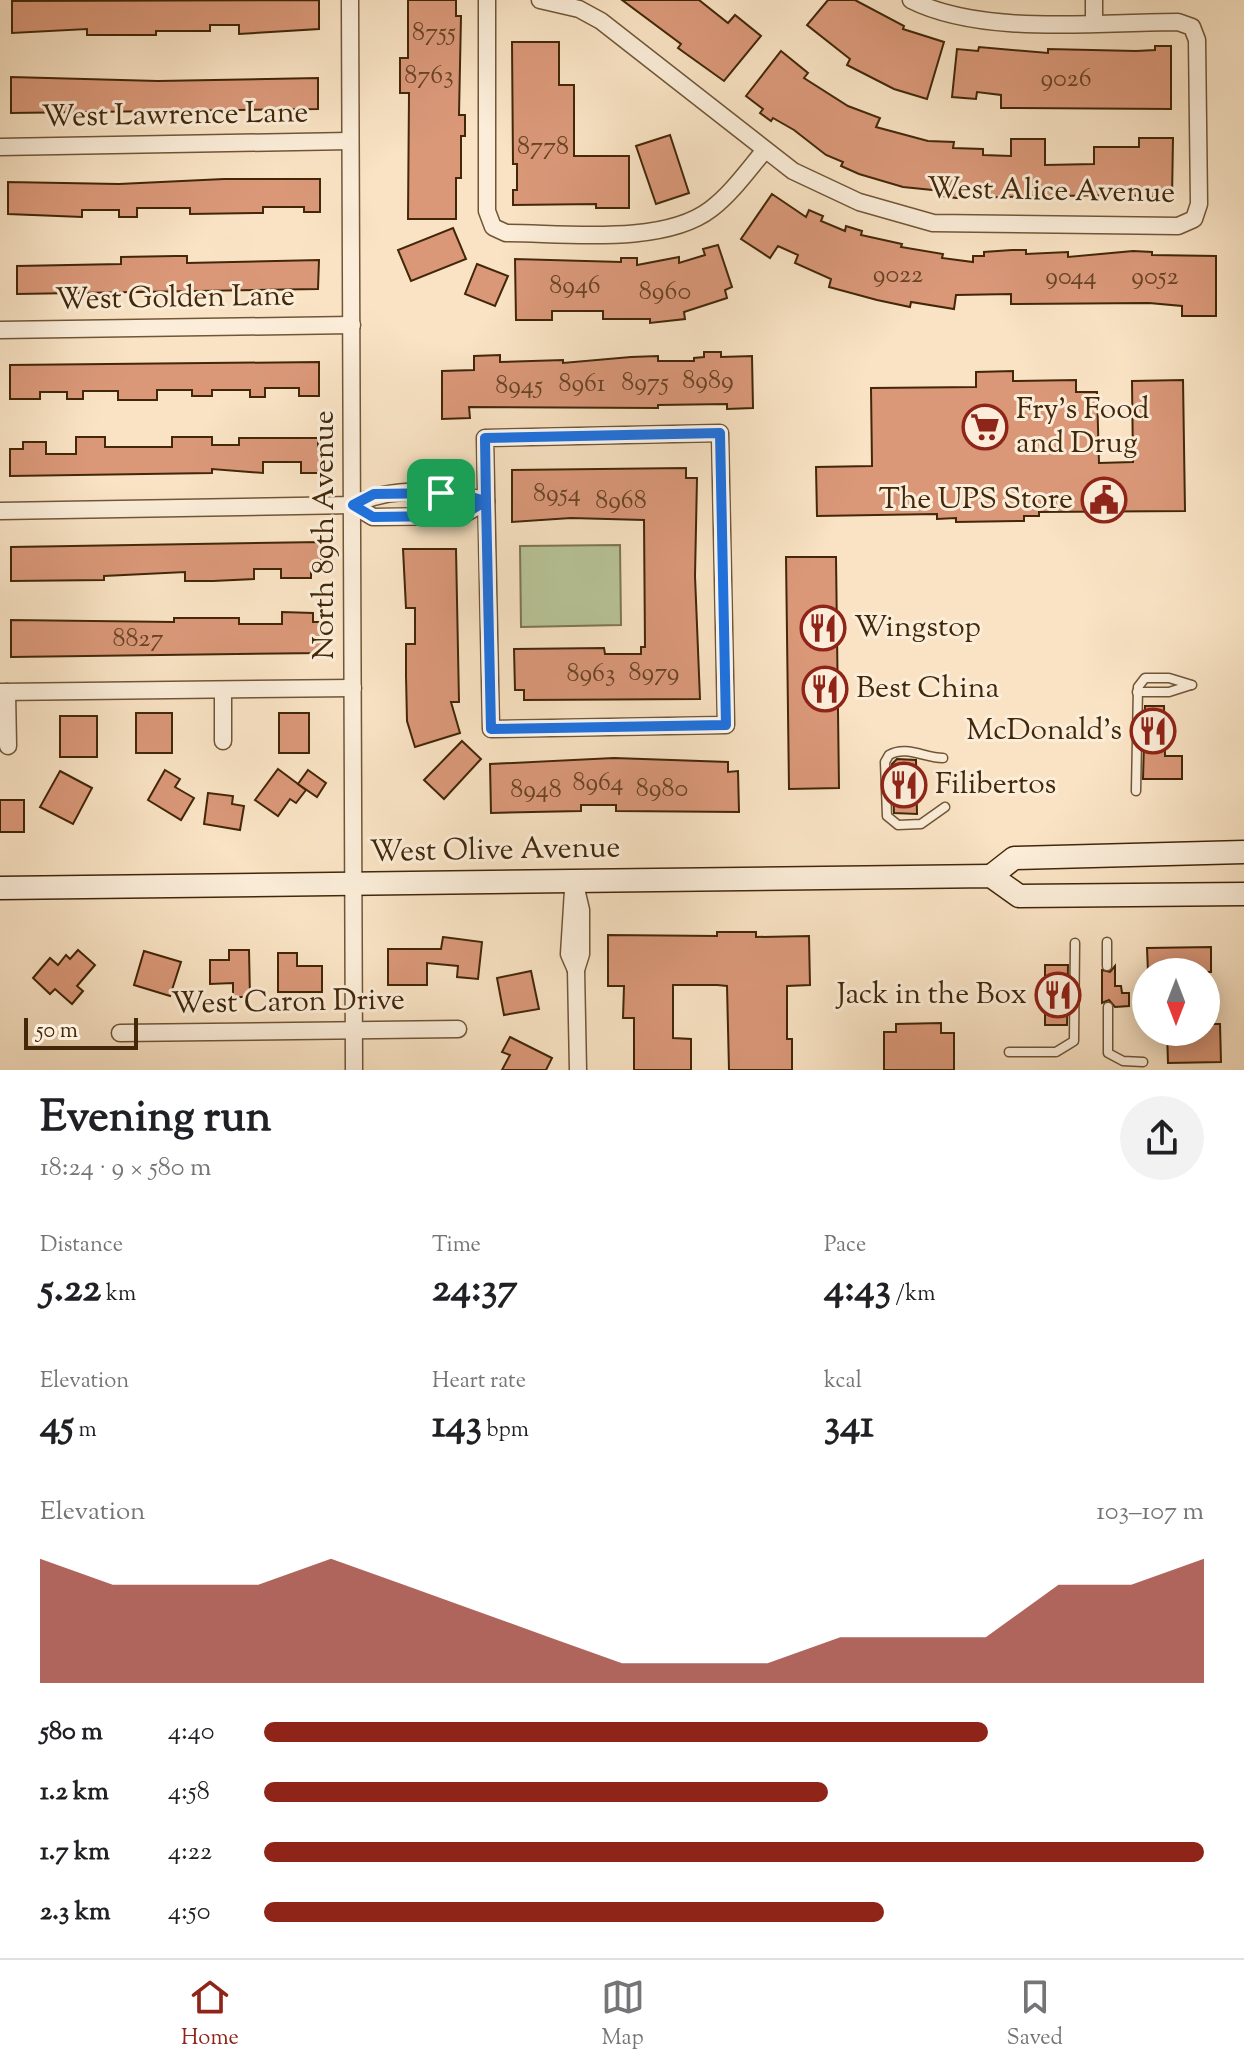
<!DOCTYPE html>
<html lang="en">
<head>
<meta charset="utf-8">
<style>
	:root { --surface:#fff; --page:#f2f2f2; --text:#202124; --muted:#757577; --line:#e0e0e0; --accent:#8f2418 }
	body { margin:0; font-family:"Sorts Mill Goudy",serif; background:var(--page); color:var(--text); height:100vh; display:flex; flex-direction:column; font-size:30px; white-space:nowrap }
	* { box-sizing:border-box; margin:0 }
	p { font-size:26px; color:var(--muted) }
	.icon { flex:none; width:44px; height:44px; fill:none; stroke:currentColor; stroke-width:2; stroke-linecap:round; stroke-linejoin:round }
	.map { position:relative; height:1070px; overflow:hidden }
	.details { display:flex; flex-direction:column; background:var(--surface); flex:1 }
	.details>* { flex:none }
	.needle { width:52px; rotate:180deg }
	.controls { position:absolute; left:1132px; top:958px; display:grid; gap:16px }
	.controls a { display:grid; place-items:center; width:88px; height:88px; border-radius:50%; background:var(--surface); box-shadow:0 4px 20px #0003; font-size:40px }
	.scale { position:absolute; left:24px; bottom:20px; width:114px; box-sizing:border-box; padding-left:8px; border:4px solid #422708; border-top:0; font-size:22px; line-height:28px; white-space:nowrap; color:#422708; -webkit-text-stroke:6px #fbedd9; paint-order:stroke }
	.pin { position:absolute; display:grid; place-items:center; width:68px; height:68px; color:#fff; margin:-34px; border-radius:16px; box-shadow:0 4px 12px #0006 }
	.round { display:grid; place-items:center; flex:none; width:84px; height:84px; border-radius:42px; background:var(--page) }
	.overview { display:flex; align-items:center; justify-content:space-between; height:136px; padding:0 40px }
	h1 { font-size:44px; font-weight:700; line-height:60px }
	.stats { display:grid; grid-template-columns:repeat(3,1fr); gap:12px; height:136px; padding:8px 40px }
	.stats div { display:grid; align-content:center }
	.stats b { font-size:40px; font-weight:700 }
	.stats small { font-size:22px; font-weight:400 }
	.stats p { font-size:22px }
	.chart { height:224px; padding:16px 40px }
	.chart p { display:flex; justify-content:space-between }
	.chart svg { width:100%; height:144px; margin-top:8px; fill:var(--accent); opacity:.7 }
	ul { padding:0 40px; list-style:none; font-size:26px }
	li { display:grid; grid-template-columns:128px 96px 1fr; align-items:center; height:60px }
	li i { height:20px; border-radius:10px; background:var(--accent) }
	.tab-bar { display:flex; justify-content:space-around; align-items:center; height:112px; border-top:2px solid var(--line); background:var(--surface); font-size:22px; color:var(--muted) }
	.tab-bar a { display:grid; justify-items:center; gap:4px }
	.tab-bar .selected { color:var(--accent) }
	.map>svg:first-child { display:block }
	.green { fill:#b8c599; stroke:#7d7650; stroke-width:2 }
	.building { fill:#da9879; stroke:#422708; stroke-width:2 }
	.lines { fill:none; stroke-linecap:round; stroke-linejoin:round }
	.lane-casing { stroke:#705637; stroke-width:11 }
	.street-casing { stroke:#705637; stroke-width:19 }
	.secondary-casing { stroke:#422708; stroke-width:25 }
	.lane { stroke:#fbedd9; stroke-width:8 }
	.street { stroke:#fbedd9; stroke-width:16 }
	.secondary { stroke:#fbedd9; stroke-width:22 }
	.route-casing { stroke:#fff; stroke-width:16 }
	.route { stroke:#1a73e8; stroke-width:10 }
	.labels { text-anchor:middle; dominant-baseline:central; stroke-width:6; stroke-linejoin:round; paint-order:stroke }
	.number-label { font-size:26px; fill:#684324 }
	.street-label { font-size:30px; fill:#422708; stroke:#fbedd9 }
	.poi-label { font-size:30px; fill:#422708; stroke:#fbedd9; text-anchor:start }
</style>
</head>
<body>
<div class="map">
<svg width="1244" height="1070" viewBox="0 0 1244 1070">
	<rect width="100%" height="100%" fill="#f9e3c4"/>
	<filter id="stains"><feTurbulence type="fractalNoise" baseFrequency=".0025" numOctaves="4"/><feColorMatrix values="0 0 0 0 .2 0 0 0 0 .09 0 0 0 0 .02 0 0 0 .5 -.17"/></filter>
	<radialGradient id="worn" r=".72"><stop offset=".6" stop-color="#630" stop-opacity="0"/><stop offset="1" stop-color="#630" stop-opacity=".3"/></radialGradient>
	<!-- green -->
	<polygon class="green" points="620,545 621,625 521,627 520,546"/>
	<!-- building -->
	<g class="building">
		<polygon points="319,0 319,29 239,34 239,25 210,25 210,31 156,31 156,35 87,35 87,29 12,33 12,1"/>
		<polygon points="408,0 456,0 456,16 461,16 459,115 465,115 465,136 461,136 461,178 456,178 456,219 408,219 409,93 400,93 400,58 408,58"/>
		<polygon points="622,0 699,0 728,23 735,15 761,36 724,81 678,48 681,44"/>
		<polygon points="828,0 855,0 904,26 903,29 944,42 927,99 894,89 847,65 850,59 807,25"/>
		<polygon points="512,42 559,42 559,85 574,85 574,156 629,156 629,208 596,208 596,204 513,205 513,190 517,190 517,164 513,164"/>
		<polygon points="1155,46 1171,46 1171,109 1001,108 1001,95 977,92 976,99 952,97 957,49 978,51 979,47 1048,53 1048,49 1136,51 1155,50"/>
		<polygon points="781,51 808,73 804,78 848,106 880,118 876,127 928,141 954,142 953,148 983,149 983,155 1011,156 1011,139 1045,139 1045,165 1094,164 1094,147 1139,147 1139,138 1173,138 1172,199 1129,195 1129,199 1115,199 1115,195 956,198 942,196 942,191 903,187 859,174 841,166 843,162 826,155 794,130 773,118 771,121 760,113 763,109 746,96"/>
		<polygon points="11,77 158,81 318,78 318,109 11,113"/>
		<polygon points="670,135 689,193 656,204 636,146"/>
		<polygon points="224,179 320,179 320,212 304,212 304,207 263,207 263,213 190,214 190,208 137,208 137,217 119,217 119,210 82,210 82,217 8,214 8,182 119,184"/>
		<polygon points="772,194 806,217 809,210 823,216 821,221 845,231 846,226 862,231 861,235 902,244 901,247 943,254 942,258 973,262 973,256 984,256 984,252 1012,250 1026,250 1026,254 1068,252 1068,257 1133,251 1152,252 1152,255 1216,256 1216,316 1182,316 1182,306 1149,303 1011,304 1011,294 956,295 954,309 911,302 910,307 877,300 829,287 831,279 795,263 798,255 778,246 770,258 741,239"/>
		<polygon points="453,228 466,259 411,281 398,250"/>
		<polygon points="718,245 732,287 725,290 727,298 684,312 685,319 650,323 650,319 603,319 603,311 552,311 552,320 516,320 515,259 621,262 621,258 637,258 637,265 679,257 679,263 705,255 703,249"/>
		<polygon points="175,256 187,256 187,263 319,260 318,289 17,294 17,266 121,264 121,257"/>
		<polygon points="477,264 508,276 495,306 465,294"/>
		<polygon points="704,352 721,352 721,357 752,356 753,408 727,409 727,404 658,405 658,408 469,407 470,418 442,419 442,371 474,370 474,356 500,355 500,362 563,360 563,363 631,357 658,356 658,361 694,361 694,358 704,357"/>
		<polygon points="319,362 319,396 299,396 299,388 265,388 265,397 250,397 250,390 212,390 212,396 192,396 192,390 157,390 157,400 118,400 118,391 83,391 83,399 67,399 67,392 40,392 40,399 10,399 10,365"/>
		<polygon points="1013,371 1013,381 1076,380 1076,392 1097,392 1099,463 1133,462 1132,381 1183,380 1185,511 1039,512 1039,516 1024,516 1024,521 956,522 956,518 937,519 937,514 817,516 816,467 872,466 871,388 976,387 976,372"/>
		<polygon points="76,437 105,437 105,447 172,447 172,437 212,437 212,445 239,445 239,438 318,438 318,452 325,452 325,473 301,473 301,462 263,462 263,473 212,469 212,473 10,476 10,449 23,449 23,442 46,442 46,454 76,454"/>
		<polygon points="686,468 686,478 697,478 695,576 700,699 524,700 524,690 515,690 514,649 604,648 605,654 641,654 641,647 645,647 644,520 571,518 512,522 512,470"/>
		<polygon points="321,542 321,572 311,572 311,578 281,578 281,569 254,569 254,579 213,581 185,581 185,572 104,576 104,580 11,581 11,547"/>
		<polygon points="403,549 456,549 459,702 451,702 460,733 415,747 407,721 406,676 406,644 415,644 415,608 406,608"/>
		<polygon points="786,557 836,557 839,788 789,789"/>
		<polygon points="282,612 313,613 313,622 322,622 322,653 11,657 11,620 174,622 174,618 239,618 239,624 282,624"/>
		<polygon points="1145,706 1164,706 1165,756 1182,756 1182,779 1143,779"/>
		<rect x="136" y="713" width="36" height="40"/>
		<rect x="279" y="713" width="30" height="40"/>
		<rect x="60" y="716" width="37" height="41"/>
		<polygon points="462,741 481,759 444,799 424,780"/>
		<polygon points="614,758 728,762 728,772 738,771 739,812 616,811 616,805 581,805 581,811 491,813 490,764"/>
		<polygon points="897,759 916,760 917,814 894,813 892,764"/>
		<polygon points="278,769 306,790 296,803 290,799 278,816 255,800"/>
		<polygon points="165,770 180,779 175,787 194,798 181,820 148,800"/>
		<polygon points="308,770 326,783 317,797 298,784"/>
		<polygon points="60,771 92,788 73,824 40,807"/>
		<polygon points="208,793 233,796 232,804 244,806 240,830 204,824"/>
		<rect x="0" y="800" width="24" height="32"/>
		<polygon points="717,932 756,932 756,937 809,936 810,985 787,986 787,1039 792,1039 792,1070 729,1070 727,986 717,985 673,985 673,1038 691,1039 691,1070 634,1070 634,1018 623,1018 624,986 608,986 608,935 717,936"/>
		<polygon points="443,937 482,942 478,979 457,977 458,966 427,963 427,985 388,985 388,949 441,949"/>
		<polygon points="1211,947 1211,972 1148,972 1147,948"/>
		<polygon points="78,950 95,965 77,986 83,991 72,1004 55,989 50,994 33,978 50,958 58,965 66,955 70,959"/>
		<polygon points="229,950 249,950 250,997 233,997 233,983 210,984 210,960 229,960"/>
		<polygon points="144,951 181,962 170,996 134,985"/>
		<polygon points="278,953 297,953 297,966 322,966 322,992 278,992"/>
		<polygon points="1045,965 1068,965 1067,1025 1045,1025"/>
		<polygon points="1115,966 1115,986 1121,986 1122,993 1129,993 1129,1006 1115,1007 1109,1000 1102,1003 1102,970 1110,972"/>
		<polygon points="531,971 539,1009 504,1015 497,978"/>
		<polygon points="941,1023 941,1033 954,1033 954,1070 884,1070 884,1032 896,1032 896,1024"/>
		<polygon points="1206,1024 1220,1024 1221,1062 1168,1063 1167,1032 1206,1032"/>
		<polygon points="510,1037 552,1058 546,1070 502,1070 510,1055 502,1052"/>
	</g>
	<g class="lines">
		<!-- lane casing -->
		<g class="lane-casing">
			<g id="lane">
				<polyline points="1137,692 1169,692 1191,685"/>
				<path d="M 943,758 C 925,758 906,745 889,755 L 885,762 L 887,816 L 898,825 L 921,824 L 945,807"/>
				<polyline points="1136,791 1138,687 1145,678 1169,678 1192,685"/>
				<polyline points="1107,942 1107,966"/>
				<polyline points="1108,1007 1108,1053 1123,1061 1143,1062"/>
				<polyline points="1009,1052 1056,1052 1074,1041 1075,943"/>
			</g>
		</g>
		<!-- street casing -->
		<g class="street-casing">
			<g id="street">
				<polyline points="350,0 354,1070"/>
				<path d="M 487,0 L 487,211 L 493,227 L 506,233 C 564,233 663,246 711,209 C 732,193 748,170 765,150"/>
				<path d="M 540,0 L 579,9 L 601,21 L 793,171 L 859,202 L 933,223 L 1178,226 L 1194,219 L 1199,204 L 1197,40 L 1192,27 L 1178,22 C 1098,22 983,36 911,0"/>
				<polyline points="1094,0 1094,22"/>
				<polyline points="0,147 350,141"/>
				<polyline points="0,330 352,325"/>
				<polygon points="720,433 726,725 491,729 485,438"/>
				<polyline points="353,505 373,517 461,516 486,501"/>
				<path d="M 0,511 L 353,505 C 391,486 445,489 486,501"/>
				<polyline points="223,690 223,741"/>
				<polyline points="0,692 353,688"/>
				<polyline points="7,692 8,746"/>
				<polyline points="574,880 581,910 581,954 576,970 578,1070"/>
				<polyline points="573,890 569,954 576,970"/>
				<polyline points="120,1033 458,1029"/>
			</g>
		</g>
		<!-- secondary casing -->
		<g class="secondary-casing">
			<g id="secondary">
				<polyline points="991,876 1014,858 1244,852"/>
				<polyline points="0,888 991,876 1019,896 1244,894"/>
			</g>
		</g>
		<!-- lane -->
		<use href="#lane" class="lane"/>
		<!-- street -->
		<use href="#street" class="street"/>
		<!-- secondary -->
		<use href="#secondary" class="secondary"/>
	</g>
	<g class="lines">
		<!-- route casing -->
		<g class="route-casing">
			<polyline id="route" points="441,493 374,494 353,505 373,517 441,516 461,516 486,501 491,729 726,725 720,433 485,438 486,501 456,493 441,493"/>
		</g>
		<!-- route -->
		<use href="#route" class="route"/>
	</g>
	<!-- icons -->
	<defs>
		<g id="supermarket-ring" transform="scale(2.3)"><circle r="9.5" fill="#fbedd9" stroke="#8f2418" stroke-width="1.5"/><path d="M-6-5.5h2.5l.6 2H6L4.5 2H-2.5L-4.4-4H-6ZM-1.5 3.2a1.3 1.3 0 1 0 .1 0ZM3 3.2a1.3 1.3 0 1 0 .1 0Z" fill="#8f2418"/></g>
		<g id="civic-ring" transform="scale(2.3)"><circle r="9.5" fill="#fbedd9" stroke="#8f2418" stroke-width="1.5"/><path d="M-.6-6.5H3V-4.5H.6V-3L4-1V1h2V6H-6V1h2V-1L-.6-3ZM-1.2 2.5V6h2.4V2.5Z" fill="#8f2418"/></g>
		<g id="restaurant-ring" transform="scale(2.3)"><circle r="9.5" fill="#fbedd9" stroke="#8f2418" stroke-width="1.5"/><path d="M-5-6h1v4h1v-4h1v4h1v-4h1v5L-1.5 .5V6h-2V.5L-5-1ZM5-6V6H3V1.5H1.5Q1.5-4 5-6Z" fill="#8f2418"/></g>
	</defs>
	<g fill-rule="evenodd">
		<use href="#supermarket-ring" x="985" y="427"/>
		<use href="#civic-ring" x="1104" y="500"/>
		<use href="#restaurant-ring" x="823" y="628"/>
		<use href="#restaurant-ring" x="825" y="689"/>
		<use href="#restaurant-ring" x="1153" y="731"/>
		<use href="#restaurant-ring" x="904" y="785"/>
		<use href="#restaurant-ring" x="1058" y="995"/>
	</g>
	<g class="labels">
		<!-- number labels -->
		<g class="number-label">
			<text x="434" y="33">8755</text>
			<text x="429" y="76">8763</text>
			<text x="1066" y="79">9026</text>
			<text x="543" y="147">8778</text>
			<text x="898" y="275">9022</text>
			<text x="1071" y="277">9044</text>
			<text x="1155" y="277">9052</text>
			<text x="575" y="286">8946</text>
			<text x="665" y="292">8960</text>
			<text x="708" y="381">8989</text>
			<text x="645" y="383">8975</text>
			<text x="582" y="384">8961</text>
			<text x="519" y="386">8945</text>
			<text x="557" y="494">8954</text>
			<text x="621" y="501">8968</text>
			<text x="138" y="639">8827</text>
			<text x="654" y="673">8979</text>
			<text x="591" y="674">8963</text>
			<text x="598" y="783">8964</text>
			<text x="662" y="789">8980</text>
			<text x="536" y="790">8948</text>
		</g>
		<!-- street labels -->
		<g class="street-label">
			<text transform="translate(175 116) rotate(-1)">West Lawrence Lane</text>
			<text transform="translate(1051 192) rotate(1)">West Alice Avenue</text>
			<text transform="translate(175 299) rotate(-1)">West Golden Lane</text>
			<text transform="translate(325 535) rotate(-90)">North 89th Avenue</text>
			<text transform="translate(495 851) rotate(-1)">West Olive Avenue</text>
			<text transform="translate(288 1003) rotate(-1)">West Caron Drive</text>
		</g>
		<!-- poi labels -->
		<g class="poi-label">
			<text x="1016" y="410">Fry's Food<tspan x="1016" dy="34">and Drug</tspan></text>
			<text x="1073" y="500" text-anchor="end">The UPS Store</text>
			<text x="854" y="628">Wingstop</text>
			<text x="856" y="689">Best China</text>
			<text x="1122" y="731" text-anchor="end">McDonald's</text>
			<text x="935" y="785">Filibertos</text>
			<text x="1027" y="995" text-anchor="end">Jack in the Box</text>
		</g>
	</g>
	<rect width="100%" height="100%" filter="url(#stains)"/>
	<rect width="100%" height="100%" fill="url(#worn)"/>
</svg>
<div class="controls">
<a><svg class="needle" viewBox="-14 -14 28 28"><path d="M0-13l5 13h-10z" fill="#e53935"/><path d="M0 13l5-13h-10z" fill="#757577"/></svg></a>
</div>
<div class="scale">50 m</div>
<div class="pin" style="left:441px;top:493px;background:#1e9e55"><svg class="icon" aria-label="arrive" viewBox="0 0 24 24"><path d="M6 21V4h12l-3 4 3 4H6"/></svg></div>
</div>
<section class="details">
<div class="overview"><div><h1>Evening run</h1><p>18:24 · 9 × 580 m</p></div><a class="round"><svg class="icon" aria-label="share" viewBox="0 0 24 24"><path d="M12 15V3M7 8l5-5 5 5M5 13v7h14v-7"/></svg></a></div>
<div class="stats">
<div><p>Distance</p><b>5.22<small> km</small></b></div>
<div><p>Time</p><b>24:37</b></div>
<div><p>Pace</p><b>4:43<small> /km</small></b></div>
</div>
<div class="stats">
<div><p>Elevation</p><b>45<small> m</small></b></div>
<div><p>Heart rate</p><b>143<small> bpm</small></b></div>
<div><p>kcal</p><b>341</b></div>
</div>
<div class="chart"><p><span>Elevation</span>103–107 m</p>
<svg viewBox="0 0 160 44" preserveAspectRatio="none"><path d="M0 44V6L10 14L20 14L30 14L40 6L50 14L60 22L70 30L80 38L90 38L100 38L110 30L120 30L130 30L140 14L150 14L160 6V44z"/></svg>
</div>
<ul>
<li><b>580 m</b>4:40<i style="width:77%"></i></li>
<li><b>1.2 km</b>4:58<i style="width:60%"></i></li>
<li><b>1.7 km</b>4:22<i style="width:100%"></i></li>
<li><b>2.3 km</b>4:50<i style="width:66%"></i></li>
</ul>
</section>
<nav class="tab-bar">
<a class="selected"><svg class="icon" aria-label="home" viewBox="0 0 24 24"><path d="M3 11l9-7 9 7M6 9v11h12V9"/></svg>Home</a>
<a><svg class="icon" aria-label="map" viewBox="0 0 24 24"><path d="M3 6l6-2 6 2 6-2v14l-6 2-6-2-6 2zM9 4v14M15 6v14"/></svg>Map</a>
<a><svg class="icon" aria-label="saved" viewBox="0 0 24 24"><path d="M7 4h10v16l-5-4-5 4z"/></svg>Saved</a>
</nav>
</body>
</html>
